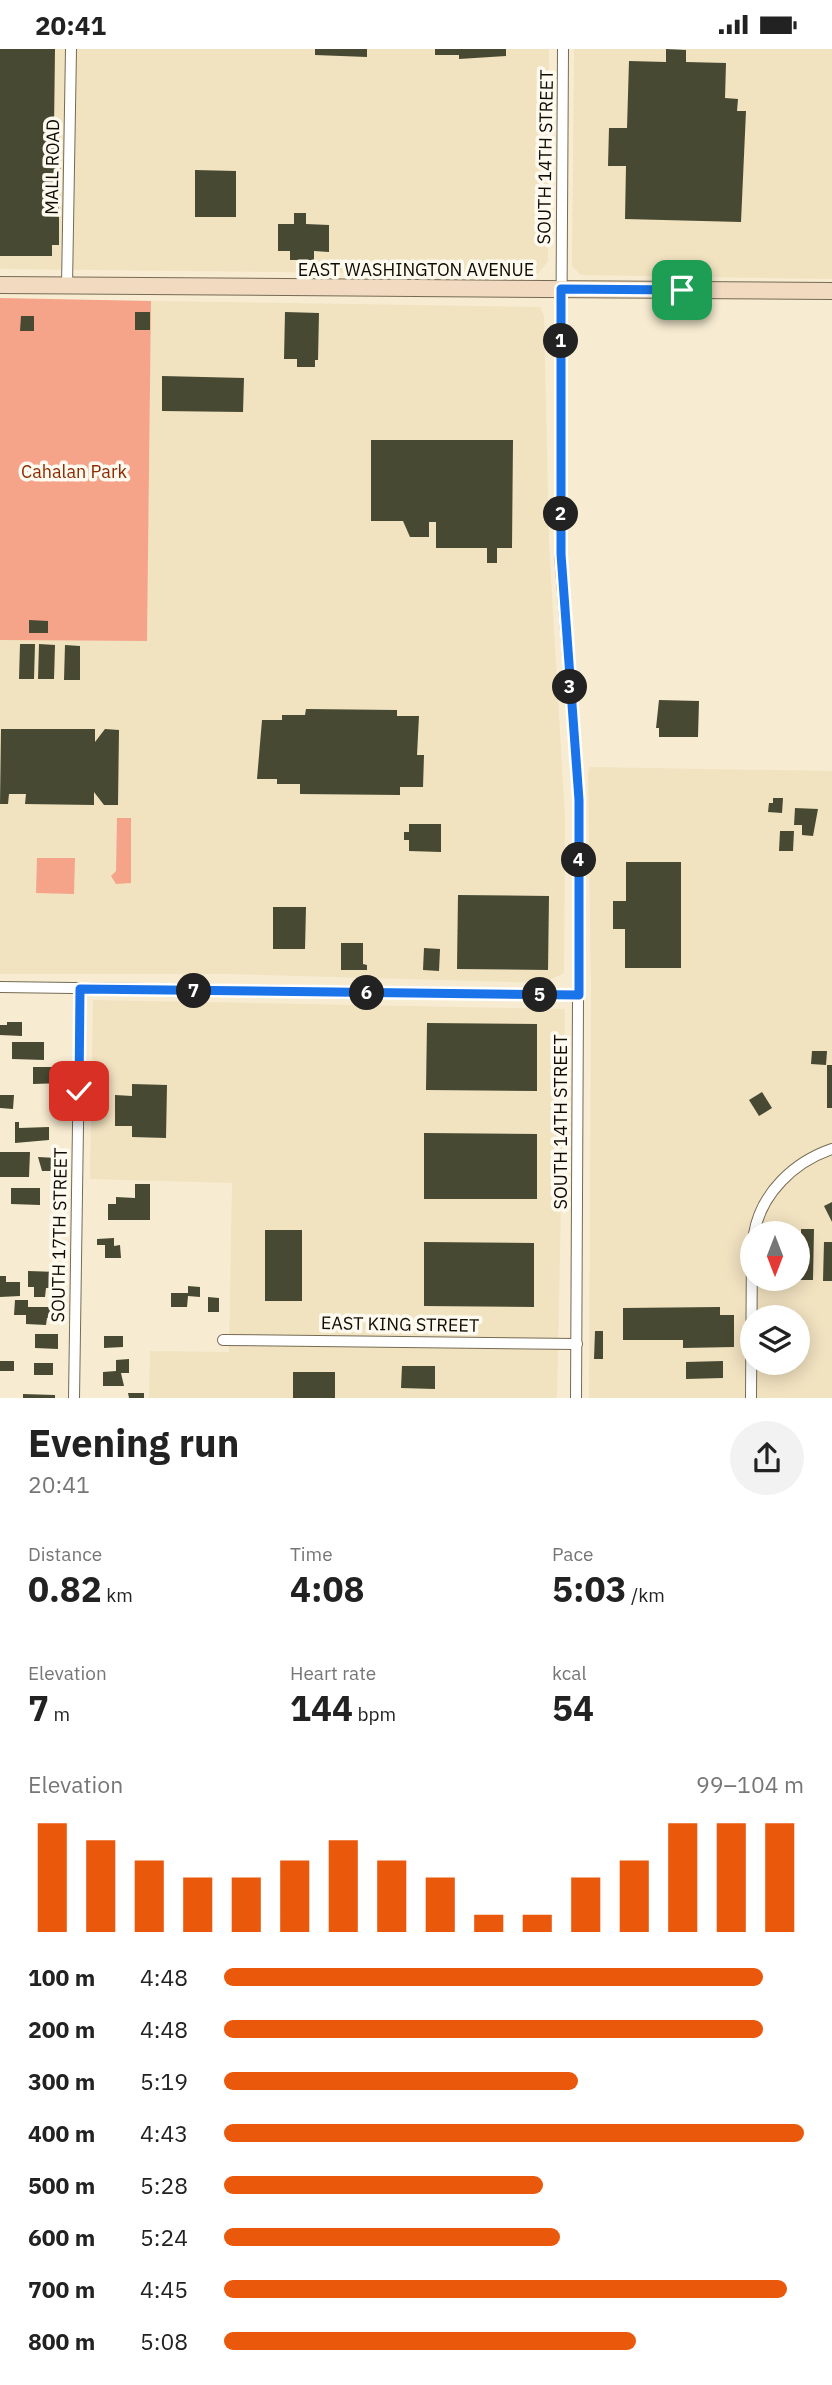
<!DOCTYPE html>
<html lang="en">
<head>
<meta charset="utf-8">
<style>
	:root { --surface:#fff; --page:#f2f2f2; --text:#222; --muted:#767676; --accent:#ea580c }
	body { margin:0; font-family:"IBM Plex Sans",sans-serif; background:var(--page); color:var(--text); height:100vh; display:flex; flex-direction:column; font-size:26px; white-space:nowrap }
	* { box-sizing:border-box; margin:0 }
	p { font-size:23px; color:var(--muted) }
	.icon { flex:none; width:38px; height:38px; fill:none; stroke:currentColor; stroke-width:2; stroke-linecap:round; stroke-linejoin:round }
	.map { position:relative; height:1349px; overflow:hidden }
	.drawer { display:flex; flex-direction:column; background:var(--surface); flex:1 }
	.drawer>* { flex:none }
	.needle { width:46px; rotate:180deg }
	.controls { position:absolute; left:740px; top:1172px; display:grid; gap:14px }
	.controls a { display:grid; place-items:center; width:70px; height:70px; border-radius:50%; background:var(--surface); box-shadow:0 4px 18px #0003; font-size:35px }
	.pin { position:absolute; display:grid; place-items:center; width:60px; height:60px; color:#fff; margin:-30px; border-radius:14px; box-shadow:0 4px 10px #0006 }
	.km { position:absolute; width:35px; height:35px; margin:-18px; border-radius:50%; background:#222; color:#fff; font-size:19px; line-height:35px; text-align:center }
	.round { display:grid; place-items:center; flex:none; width:74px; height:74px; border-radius:37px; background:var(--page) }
	.head { display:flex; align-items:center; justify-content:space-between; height:119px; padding:0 28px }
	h1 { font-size:38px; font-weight:800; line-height:52px }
	.metrics { display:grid; grid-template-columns:repeat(3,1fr); gap:10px; height:119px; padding:7px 28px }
	.metrics div { display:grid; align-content:center }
	.metrics b { font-size:35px; font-weight:800 }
	.metrics small { font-size:19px; font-weight:400 }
	.metrics p { font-size:19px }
	.chart { height:196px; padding:14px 28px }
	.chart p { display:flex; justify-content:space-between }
	.chart svg { width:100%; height:126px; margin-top:7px; stroke:var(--accent); stroke-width:6 }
	ul { padding:0 28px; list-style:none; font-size:23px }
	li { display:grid; grid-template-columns:112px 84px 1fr; align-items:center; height:52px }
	li i { height:18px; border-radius:9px; background:var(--accent) }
	.status { display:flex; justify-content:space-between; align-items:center; height:49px; padding:0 35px; background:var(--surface); direction:ltr }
	.status svg { height:19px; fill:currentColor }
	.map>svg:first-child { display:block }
	.built { fill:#f1e2c0; fill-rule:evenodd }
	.green { fill:#f5a48a }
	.building { fill:#474932 }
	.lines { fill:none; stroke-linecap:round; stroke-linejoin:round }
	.street-casing { stroke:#756b54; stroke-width:12 }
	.secondary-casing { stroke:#756b54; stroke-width:18 }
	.street { stroke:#fff; stroke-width:10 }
	.secondary { stroke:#f2dac0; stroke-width:16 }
	.route-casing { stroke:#fff; stroke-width:14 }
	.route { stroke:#1a73e8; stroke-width:9 }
	.labels { text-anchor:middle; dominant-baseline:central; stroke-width:7; stroke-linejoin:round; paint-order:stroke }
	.street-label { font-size:18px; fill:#100c04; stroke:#fefaef }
	.park-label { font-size:18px; fill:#8c2900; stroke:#fefaef }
</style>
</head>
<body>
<div class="status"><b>20:41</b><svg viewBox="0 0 49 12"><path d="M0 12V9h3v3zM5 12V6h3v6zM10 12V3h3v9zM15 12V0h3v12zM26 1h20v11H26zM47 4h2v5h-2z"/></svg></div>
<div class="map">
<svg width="832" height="1349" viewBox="0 0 832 1349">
	<rect width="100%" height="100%" fill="#f7ecd1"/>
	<!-- built -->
	<g class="built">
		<polygon points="0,0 549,0 548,212 537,226 0,220"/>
		<polygon points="574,0 832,0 832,230 581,226 572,217"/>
		<polygon points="151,252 540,258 544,267 549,495 565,769 564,924 543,934 231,925 0,925 0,591 147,592"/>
		<path d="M 590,718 L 832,722 L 832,1349 L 589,1349 L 591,944 L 588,724 ZM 752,1185 L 798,1185 L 798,1230 L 752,1230 ZM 752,1269 L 798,1269 L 798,1314 L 752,1314 Z"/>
		<polygon points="93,951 565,960 557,1349 149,1349 150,1302 229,1303 232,1134 90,1130"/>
	</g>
	<!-- green -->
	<g class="green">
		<polygon points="0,249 151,252 147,592 0,591"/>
		<polygon points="117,769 131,769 131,834 116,835 111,827 116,822"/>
		<polygon points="37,809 75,809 74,845 36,844"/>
	</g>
	<!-- building -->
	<g class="building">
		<polygon points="0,0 55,0 54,79 59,79 61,118 59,128 53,128 53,149 59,149 59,196 52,196 52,207 0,207"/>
		<polygon points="315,0 367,0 367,8 315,6"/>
		<polygon points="435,0 506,0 506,7 459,10 459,6 435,6"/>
		<polygon points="666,0 686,1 686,13 726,14 725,49 738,50 737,62 746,62 741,173 625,170 626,117 608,117 609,79 627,79 629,12 666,13"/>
		<polygon points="195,121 236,122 236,168 195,168"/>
		<polygon points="294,164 306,164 306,175 329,176 329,203 314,202 314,211 290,211 290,202 278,202 278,175 294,175"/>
		<rect x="135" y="263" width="15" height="18"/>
		<polygon points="285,263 319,264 318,311 315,311 315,318 297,318 297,310 284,310"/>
		<polygon points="21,267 34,267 34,282 20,282"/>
		<polygon points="162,327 244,329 243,363 162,362"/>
		<polygon points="371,391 513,391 512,499 497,499 497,514 487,514 487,499 436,499 436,473 429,473 429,488 410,488 403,472 371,472"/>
		<polygon points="29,571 48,572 48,584 29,584"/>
		<polygon points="20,595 35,595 34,630 19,630"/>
		<polygon points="39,595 55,596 54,630 38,630"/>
		<polygon points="65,596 80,597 80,631 64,631"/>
		<polygon points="659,651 699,652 698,688 659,688 659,679 656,679"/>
		<polygon points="306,660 397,661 397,667 419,667 417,706 424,706 423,738 400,738 400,746 300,745 300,735 277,735 277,730 257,730 262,671 282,671 282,666 305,666"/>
		<polygon points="1,680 95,680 95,693 105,680 119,681 118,756 104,756 94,743 94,756 25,755 26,745 9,745 8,755 0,755"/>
		<polygon points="773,749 783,749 782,764 768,763 769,754 773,754"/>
		<polygon points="795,759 818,760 813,787 802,786 802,776 794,776"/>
		<polygon points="409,775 441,775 441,803 409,802 409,791 404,791 404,783 409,783"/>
		<polygon points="780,782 794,782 793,802 779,802"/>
		<polygon points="626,813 681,813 681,919 625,919 625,880 613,880 613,852 626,852"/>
		<polygon points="458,846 549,847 548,921 457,920"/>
		<polygon points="273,858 306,858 305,900 273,900"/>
		<polygon points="341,894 363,894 363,915 367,916 367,921 341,921"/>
		<polygon points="424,899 440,900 439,922 423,921"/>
		<polygon points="7,973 22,973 22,987 0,986 0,976 7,976"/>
		<polygon points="427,974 537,975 537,1042 426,1041"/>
		<polygon points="12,993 44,993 44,1011 12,1010"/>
		<polygon points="812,1002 827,1002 826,1016 811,1015"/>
		<rect x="827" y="1016" width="5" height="43"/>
		<polygon points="33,1018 65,1018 65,1034 33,1035"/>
		<polygon points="132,1035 167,1036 166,1089 132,1088 132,1077 115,1077 115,1046 132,1047"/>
		<polygon points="762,1043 772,1059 759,1067 749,1051"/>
		<polygon points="0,1046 14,1046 13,1060 0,1059"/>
		<polygon points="15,1073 19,1073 19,1079 49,1078 49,1091 15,1094"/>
		<polygon points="424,1084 537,1085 537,1150 424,1150"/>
		<polygon points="0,1103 30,1103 29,1128 0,1128"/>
		<polygon points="38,1108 57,1109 57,1122 42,1122"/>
		<polygon points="135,1135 150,1135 150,1171 108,1171 108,1155 116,1155 116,1148 135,1149"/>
		<polygon points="11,1139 40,1139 40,1156 11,1155"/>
		<polygon points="832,1153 832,1173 824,1157"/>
		<polygon points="801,1180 814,1180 813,1231 798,1231 798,1186 801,1187"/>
		<rect x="265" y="1181" width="37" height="71"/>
		<polygon points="114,1189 114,1197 120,1196 121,1209 105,1209 105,1196 97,1196 97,1190"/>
		<polygon points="424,1193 534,1194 534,1258 424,1257"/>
		<polygon points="824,1193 832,1193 832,1232 823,1232"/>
		<polygon points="28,1222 58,1223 58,1232 54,1232 54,1239 46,1239 45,1248 34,1248 34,1238 28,1238"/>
		<polygon points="0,1227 6,1227 6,1233 20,1233 20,1247 0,1248"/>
		<polygon points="188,1237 200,1238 200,1248 188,1247 187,1258 171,1258 171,1244 188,1244"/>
		<polygon points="208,1248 219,1249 219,1263 208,1263"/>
		<polygon points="15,1251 28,1251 28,1258 52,1258 52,1269 47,1269 46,1276 26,1275 26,1266 14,1266"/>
		<polygon points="720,1258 720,1266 734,1266 734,1298 683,1299 683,1291 623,1291 623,1259"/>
		<polygon points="595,1282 603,1282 603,1310 594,1310"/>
		<polygon points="35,1285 58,1285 58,1300 35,1299"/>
		<polygon points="104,1287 123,1287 123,1298 104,1299"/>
		<polygon points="129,1310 129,1324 121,1324 124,1337 103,1337 103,1323 116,1322 116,1311"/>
		<rect x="0" y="1312" width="14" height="10"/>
		<polygon points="723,1312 723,1329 686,1330 686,1313"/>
		<rect x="34" y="1314" width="19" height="12"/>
		<polygon points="402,1317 435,1317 435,1340 401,1339"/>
		<rect x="293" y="1323" width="42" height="26"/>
		<polygon points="128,1344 144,1344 144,1349 129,1349"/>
		<polygon points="23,1345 55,1346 55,1349 23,1349"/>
	</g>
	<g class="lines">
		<!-- street casing -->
		<g class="street-casing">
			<g id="street">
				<polyline points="563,0 560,505 579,751 576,1349"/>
				<polyline points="67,237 71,0"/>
				<polyline points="0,938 579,946"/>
				<path d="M 754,1185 C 761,1144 794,1113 832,1100"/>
				<polyline points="223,1291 577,1295"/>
				<polyline points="74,1349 80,940"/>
				<polyline points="751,1349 752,1196"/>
			</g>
		</g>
		<!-- secondary casing -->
		<g class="secondary-casing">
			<polyline id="secondary" points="0,236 832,242"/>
		</g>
		<!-- street -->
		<use href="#street" class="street"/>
		<!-- secondary -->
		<use href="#secondary" class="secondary"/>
	</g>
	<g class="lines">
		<!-- route casing -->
		<g class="route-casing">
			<polyline id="route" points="79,1042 80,940 579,946 579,751 561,505 561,240 682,241"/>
		</g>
		<!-- route -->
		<use href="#route" class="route"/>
	</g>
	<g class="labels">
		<!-- street labels -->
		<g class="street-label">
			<text transform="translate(545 108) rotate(-89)">SOUTH 14TH STREET</text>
			<text transform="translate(52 118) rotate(-89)">MALL ROAD</text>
			<text x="416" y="220">EAST WASHINGTON AVENUE</text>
			<text transform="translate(560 1073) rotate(-90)">SOUTH 14TH STREET</text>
			<text transform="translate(59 1186) rotate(-89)">SOUTH 17TH STREET</text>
			<text transform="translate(400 1275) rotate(1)">EAST KING STREET</text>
		</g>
		<!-- park labels -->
		<g class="park-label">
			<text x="74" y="422">Cahalan Park</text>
		</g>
	</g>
</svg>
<div class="controls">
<a><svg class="needle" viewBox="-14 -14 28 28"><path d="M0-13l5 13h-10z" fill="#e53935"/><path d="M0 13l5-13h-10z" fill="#767676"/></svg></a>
<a><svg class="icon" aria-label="layers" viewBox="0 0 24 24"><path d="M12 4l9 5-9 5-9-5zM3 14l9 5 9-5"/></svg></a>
</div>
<div class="pin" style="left:682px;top:241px;background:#1e9e55"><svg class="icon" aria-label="arrive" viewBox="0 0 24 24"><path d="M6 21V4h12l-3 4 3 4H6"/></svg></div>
<div class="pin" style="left:79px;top:1042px;background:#d93025"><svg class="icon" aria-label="check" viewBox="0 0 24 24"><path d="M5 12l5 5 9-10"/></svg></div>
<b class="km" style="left:561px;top:292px">1</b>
<b class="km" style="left:561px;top:465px">2</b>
<b class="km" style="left:570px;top:638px">3</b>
<b class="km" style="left:579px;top:811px">4</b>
<b class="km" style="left:540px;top:946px">5</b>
<b class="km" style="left:367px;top:944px">6</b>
<b class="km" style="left:194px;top:942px">7</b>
</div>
<section class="drawer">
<div class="head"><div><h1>Evening run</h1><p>20:41</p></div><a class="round"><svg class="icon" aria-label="share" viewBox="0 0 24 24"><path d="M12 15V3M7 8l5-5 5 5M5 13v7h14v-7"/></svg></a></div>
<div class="metrics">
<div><p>Distance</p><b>0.82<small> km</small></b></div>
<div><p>Time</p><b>4:08</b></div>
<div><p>Pace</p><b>5:03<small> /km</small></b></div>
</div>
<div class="metrics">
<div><p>Elevation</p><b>7<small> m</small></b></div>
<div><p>Heart rate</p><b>144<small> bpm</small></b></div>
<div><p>kcal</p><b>54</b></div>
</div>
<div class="chart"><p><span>Elevation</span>99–104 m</p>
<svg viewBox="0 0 160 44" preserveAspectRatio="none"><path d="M5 44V6M15 44V12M25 44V19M35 44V25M45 44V25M55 44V19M65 44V12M75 44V19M85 44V25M95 44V38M105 44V38M115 44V25M125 44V19M135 44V6M145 44V6M155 44V6"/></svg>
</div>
<ul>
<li><b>100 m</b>4:48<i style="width:93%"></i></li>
<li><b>200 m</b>4:48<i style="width:93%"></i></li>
<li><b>300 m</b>5:19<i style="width:61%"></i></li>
<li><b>400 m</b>4:43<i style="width:100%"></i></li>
<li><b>500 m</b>5:28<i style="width:55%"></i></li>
<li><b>600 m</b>5:24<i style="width:58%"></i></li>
<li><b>700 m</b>4:45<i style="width:97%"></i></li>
<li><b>800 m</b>5:08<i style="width:71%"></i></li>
</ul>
</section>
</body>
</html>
